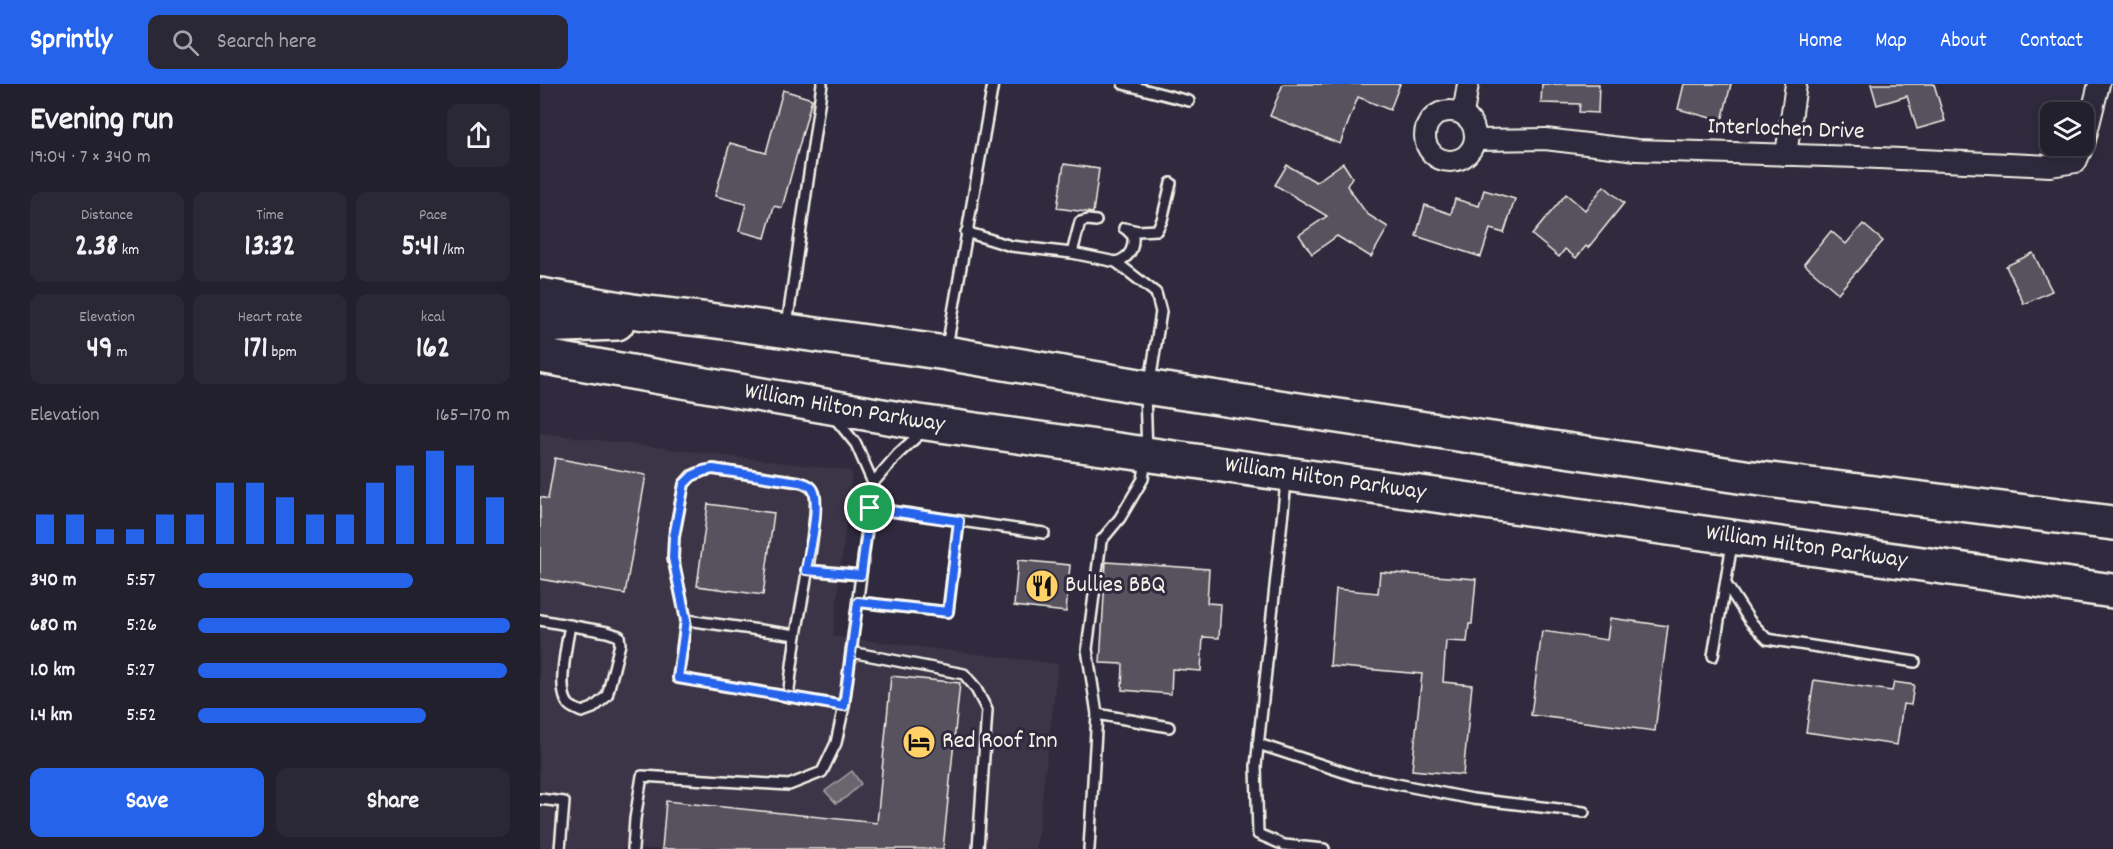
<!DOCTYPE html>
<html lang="en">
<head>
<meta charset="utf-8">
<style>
	:root { --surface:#23202e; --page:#2b2836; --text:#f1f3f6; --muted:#a3a3aa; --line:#403e4a; --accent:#2563eb }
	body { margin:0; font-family:Dekko,sans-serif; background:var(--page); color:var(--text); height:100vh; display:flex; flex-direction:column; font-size:22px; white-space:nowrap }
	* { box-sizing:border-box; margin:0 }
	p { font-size:20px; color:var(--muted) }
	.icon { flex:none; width:33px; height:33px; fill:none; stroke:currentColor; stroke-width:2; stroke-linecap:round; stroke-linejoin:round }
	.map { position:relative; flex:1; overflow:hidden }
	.sheet { display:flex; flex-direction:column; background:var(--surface); width:540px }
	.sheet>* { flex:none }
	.fabs { position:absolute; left:1500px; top:18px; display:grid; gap:12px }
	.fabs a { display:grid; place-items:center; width:54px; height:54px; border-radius:12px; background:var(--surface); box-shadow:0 3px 15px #0003,0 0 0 2px var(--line); font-size:30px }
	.pin { position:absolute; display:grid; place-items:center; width:51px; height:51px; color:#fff; margin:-26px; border:3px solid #fff; border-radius:50%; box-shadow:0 2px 6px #0007 }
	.round { display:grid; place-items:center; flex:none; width:63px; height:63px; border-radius:12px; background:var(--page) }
	.head { display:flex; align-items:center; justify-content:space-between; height:102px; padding:0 30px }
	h1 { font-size:33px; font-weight:700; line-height:45px }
	.stats { display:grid; grid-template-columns:repeat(3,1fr); gap:9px; height:102px; padding:6px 30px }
	.stats div { display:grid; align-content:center; border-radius:12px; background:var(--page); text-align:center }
	.stats b { font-size:30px; font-weight:700 }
	.stats small { font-size:16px; font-weight:400 }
	.stats p { font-size:16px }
	.chart { height:168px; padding:12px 30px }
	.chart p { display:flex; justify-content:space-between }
	.chart svg { width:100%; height:108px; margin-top:6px; stroke:var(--accent); stroke-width:6 }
	.button { display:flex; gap:12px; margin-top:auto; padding:12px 30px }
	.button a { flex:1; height:69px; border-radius:12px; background:var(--accent); color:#fff; font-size:24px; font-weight:700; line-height:69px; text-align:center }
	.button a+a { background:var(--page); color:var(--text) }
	ul { padding:0 30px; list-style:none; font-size:20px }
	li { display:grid; grid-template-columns:96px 72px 1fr; align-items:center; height:45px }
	li i { height:15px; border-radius:8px; background:var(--accent) }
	header { display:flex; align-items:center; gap:36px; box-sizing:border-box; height:84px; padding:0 30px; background:var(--accent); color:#fff }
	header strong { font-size:28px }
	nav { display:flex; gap:33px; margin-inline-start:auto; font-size:21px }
	.search { width:420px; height:54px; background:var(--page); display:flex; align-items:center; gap:15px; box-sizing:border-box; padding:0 21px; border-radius:12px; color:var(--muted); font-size:22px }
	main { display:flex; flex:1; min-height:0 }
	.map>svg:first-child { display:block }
	.built { fill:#3b3647 }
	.water { fill:#6a6670; stroke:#a19ea0; stroke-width:1.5 }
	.building { fill:#56525f; stroke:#f4f1e8; stroke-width:1.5 }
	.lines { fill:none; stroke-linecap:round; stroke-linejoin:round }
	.lane-casing { stroke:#f4f1e8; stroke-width:14 }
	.street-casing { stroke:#f4f1e8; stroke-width:24 }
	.highway-casing { stroke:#f4f1e8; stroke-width:38 }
	.lane { stroke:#2f2a3d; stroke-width:9 }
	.street { stroke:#2f2a3d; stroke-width:20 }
	.highway { stroke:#2f2a3d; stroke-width:33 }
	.route-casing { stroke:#fff; stroke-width:12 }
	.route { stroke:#2563eb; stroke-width:8 }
	.labels { text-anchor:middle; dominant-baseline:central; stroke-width:6; stroke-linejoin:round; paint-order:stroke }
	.street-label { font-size:24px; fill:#f4f1e8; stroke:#2f2a3d }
	.poi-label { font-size:24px; fill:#f4f1e8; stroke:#2f2a3d; text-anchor:start }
</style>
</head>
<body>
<header>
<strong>Sprintly</strong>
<div class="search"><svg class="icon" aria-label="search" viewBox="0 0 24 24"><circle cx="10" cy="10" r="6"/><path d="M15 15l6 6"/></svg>Search here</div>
<nav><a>Home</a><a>Map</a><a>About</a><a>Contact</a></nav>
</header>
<main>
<section class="sheet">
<div class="head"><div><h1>Evening run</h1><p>19:04 · 7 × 340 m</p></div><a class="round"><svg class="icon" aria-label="share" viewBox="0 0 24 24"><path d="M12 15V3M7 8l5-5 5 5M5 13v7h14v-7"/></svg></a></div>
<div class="stats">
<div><p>Distance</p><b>2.38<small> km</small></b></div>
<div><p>Time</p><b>13:32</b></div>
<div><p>Pace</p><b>5:41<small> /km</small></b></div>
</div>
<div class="stats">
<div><p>Elevation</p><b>49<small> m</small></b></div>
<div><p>Heart rate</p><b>171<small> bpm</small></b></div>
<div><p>kcal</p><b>162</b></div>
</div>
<div class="chart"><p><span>Elevation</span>165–170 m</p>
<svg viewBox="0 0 160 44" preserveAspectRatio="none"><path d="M5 44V32M15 44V32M25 44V38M35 44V38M45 44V32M55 44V32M65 44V19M75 44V19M85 44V25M95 44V32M105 44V32M115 44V19M125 44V12M135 44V6M145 44V12M155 44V25"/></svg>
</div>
<ul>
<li><b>340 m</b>5:57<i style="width:69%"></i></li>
<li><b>680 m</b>5:26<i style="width:100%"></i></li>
<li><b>1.0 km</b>5:27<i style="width:99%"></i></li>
<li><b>1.4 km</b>5:52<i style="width:73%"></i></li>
</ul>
<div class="button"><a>Save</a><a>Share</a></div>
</section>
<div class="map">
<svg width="1573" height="765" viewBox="0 0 1573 765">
	<rect width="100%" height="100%" fill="#2f2a3d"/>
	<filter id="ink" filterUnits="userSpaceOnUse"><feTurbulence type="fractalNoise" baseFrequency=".0167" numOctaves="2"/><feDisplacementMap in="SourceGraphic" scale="12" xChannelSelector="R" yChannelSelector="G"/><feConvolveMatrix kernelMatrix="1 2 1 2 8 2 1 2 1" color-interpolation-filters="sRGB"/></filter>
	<g filter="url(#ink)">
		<!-- built -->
		<polygon class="built" points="0,349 312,387 293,552 518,580 496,765 0,765"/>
		<!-- water -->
		<polygon class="water" points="312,687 321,700 304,715 296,719 285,707"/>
		<!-- building -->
		<g class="building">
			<polygon points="743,0 860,0 850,26 818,13 800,60 730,32"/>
			<polygon points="1002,0 1059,0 1058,29 1039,28 1040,20 1001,19"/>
			<polygon points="1144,0 1191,0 1182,37 1138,25"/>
			<polygon points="1331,0 1394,0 1405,37 1377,45 1367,12 1337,21"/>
			<polygon points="243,6 272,15 242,124 234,122 225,154 199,147 206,120 175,112 190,59 226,69"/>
			<polygon points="803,79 812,93 807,102 827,130 848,143 831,173 797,152 772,170 759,151 787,132 735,101 747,81 776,98"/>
			<polygon points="524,80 559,85 553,129 517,124"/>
			<polygon points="1064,102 1084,119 1048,164 1046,162 1036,174 1025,165 1019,173 992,151 1026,110 1045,126"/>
			<polygon points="944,106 975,115 964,149 950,145 941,173 876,152 885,121 911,130 915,115 939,122"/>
			<polygon points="1323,140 1343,157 1298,209 1264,180 1291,147 1306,160"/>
			<polygon points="1493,169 1512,207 1484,220 1466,182"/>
			<polygon points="15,374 106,391 85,510 0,495 0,413 8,415"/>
			<polygon points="168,420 234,429 223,511 157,502"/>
			<polygon points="478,476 530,481 526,528 474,522"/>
			<polygon points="566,478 669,485 667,519 681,520 679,554 663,553 661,587 632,585 631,610 582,606 583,580 560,579"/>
			<polygon points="840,488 936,495 932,540 929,540 927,558 906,557 903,598 932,601 923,691 872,686 882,590 790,582 796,505 838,509"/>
			<polygon points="1070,534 1128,542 1115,647 991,631 1002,547 1067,556"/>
			<polygon points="351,592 420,599 403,765 122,765 126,717 337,739"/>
			<polygon points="1274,596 1352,607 1354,598 1374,601 1371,621 1363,620 1357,661 1266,648"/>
		</g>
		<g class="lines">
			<!-- lane casing -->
			<g class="lane-casing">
				<g id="lane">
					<polyline points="583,0 649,17"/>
					<polyline points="556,137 548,136 540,138 532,169 576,178 616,209 621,228 610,298"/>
					<polyline points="584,144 598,147 617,146 622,136 631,99"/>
					<polyline points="426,148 471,162 532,169"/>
					<path d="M 576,178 C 589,174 594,166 593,152 L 586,145"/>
					<polyline points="247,241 282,0"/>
					<polyline points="407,263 453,0"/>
					<polyline points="294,333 316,360 333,399 358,370 382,348"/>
					<polyline points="743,395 745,408 716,682 718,750 744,761 784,765"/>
					<polyline points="330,424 504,449"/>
					<polyline points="266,486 321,491"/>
					<polyline points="1186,500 1210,537 1227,555 1375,578"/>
					<polyline points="318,518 408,528 419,437"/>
					<path d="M 0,536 L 67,548 L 79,552 L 80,560 L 67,612 L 53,624 L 42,628 C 38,626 32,624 29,621 C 16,607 27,559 30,541"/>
					<path d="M 146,536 L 133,474 L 134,453 L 144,400 L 151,392 L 163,387 L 173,385 L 259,398 C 265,400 271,401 274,408 C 281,424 260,527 256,551"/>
					<polyline points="311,568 424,590 435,603 447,626 438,765"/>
					<polyline points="1173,572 1192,460"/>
					<polyline points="248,613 256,551 146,536 138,594 304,622"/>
					<polyline points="557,630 629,643"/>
					<polyline points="718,660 816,692 933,715 1044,728"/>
					<polyline points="0,715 24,718 20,765"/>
					<polyline points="93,765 95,735 102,692 249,701 282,688 296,659 304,622 333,399"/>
					<polyline points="549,765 557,630 547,565 561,457 580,434 603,395 607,370 605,308"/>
				</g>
			</g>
			<!-- street casing -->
			<g class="street-casing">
				<g id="street">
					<circle cx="910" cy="52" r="25"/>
					<polyline points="923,30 928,0"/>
					<polyline points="936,56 1005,55 1097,66 1317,73 1510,82 1536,78 1543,62"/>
					<polyline points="1544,60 1559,0"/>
					<polyline points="1246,71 1256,0"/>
				</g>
			</g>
			<!-- highway casing -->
			<g class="highway-casing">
				<g id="highway">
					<polyline points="0,211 98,228 169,236 406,269 605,303 1205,393 1573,439"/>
					<polyline points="0,242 77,239"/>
					<path id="s1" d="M 0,272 L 365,336 L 1573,507"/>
				</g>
			</g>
			<!-- lane -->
			<use href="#lane" class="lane"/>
			<!-- street -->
			<use href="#street" class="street"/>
			<!-- highway -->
			<use href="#highway" class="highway"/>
		</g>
	</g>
	<g class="lines" filter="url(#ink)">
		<!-- route casing -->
		<g class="route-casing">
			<path id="route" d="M 173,385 L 259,398 C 264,399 269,401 272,404 C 282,417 269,469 266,486 L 321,491 L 330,424 L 419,437 L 408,528 L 318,518 L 304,622 L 138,594 L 146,536 L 133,474 L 134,453 L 144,400 L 152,392 L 163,387 Z"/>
		</g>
		<!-- route -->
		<use href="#route" class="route"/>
	</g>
	<!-- icons -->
	<defs>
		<g id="restaurant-disc" transform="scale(1.725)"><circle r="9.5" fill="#ffd166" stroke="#2f2a3d"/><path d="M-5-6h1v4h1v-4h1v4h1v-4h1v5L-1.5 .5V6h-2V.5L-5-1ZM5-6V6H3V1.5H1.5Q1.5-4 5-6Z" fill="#111"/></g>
		<g id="hotel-disc" transform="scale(1.725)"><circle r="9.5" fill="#ffd166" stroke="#2f2a3d"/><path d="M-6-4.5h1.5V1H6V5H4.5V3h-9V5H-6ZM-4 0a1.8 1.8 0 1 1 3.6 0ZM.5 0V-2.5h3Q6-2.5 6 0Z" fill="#111"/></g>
	</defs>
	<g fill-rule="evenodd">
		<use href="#restaurant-disc" x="502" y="502"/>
		<use href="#hotel-disc" x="379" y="658"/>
	</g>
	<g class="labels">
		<!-- street labels -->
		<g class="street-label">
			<text transform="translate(1246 46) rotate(2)">Interlochen Drive</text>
			<text stroke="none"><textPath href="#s1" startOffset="309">William Hilton Parkway</textPath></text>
			<text stroke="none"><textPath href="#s1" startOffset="795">William Hilton Parkway</textPath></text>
			<text stroke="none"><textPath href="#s1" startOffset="1281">William Hilton Parkway</textPath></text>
		</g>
		<!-- poi labels -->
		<g class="poi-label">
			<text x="525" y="502">Bullies BBQ</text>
			<text x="402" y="658">Red Roof Inn</text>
		</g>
	</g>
</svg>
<div class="fabs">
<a><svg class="icon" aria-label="layers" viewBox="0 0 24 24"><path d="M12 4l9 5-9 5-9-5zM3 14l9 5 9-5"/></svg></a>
</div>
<div class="pin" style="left:330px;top:424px;background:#1e9e55"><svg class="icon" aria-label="arrive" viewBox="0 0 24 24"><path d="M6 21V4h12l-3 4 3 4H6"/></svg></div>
</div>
</main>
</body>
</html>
